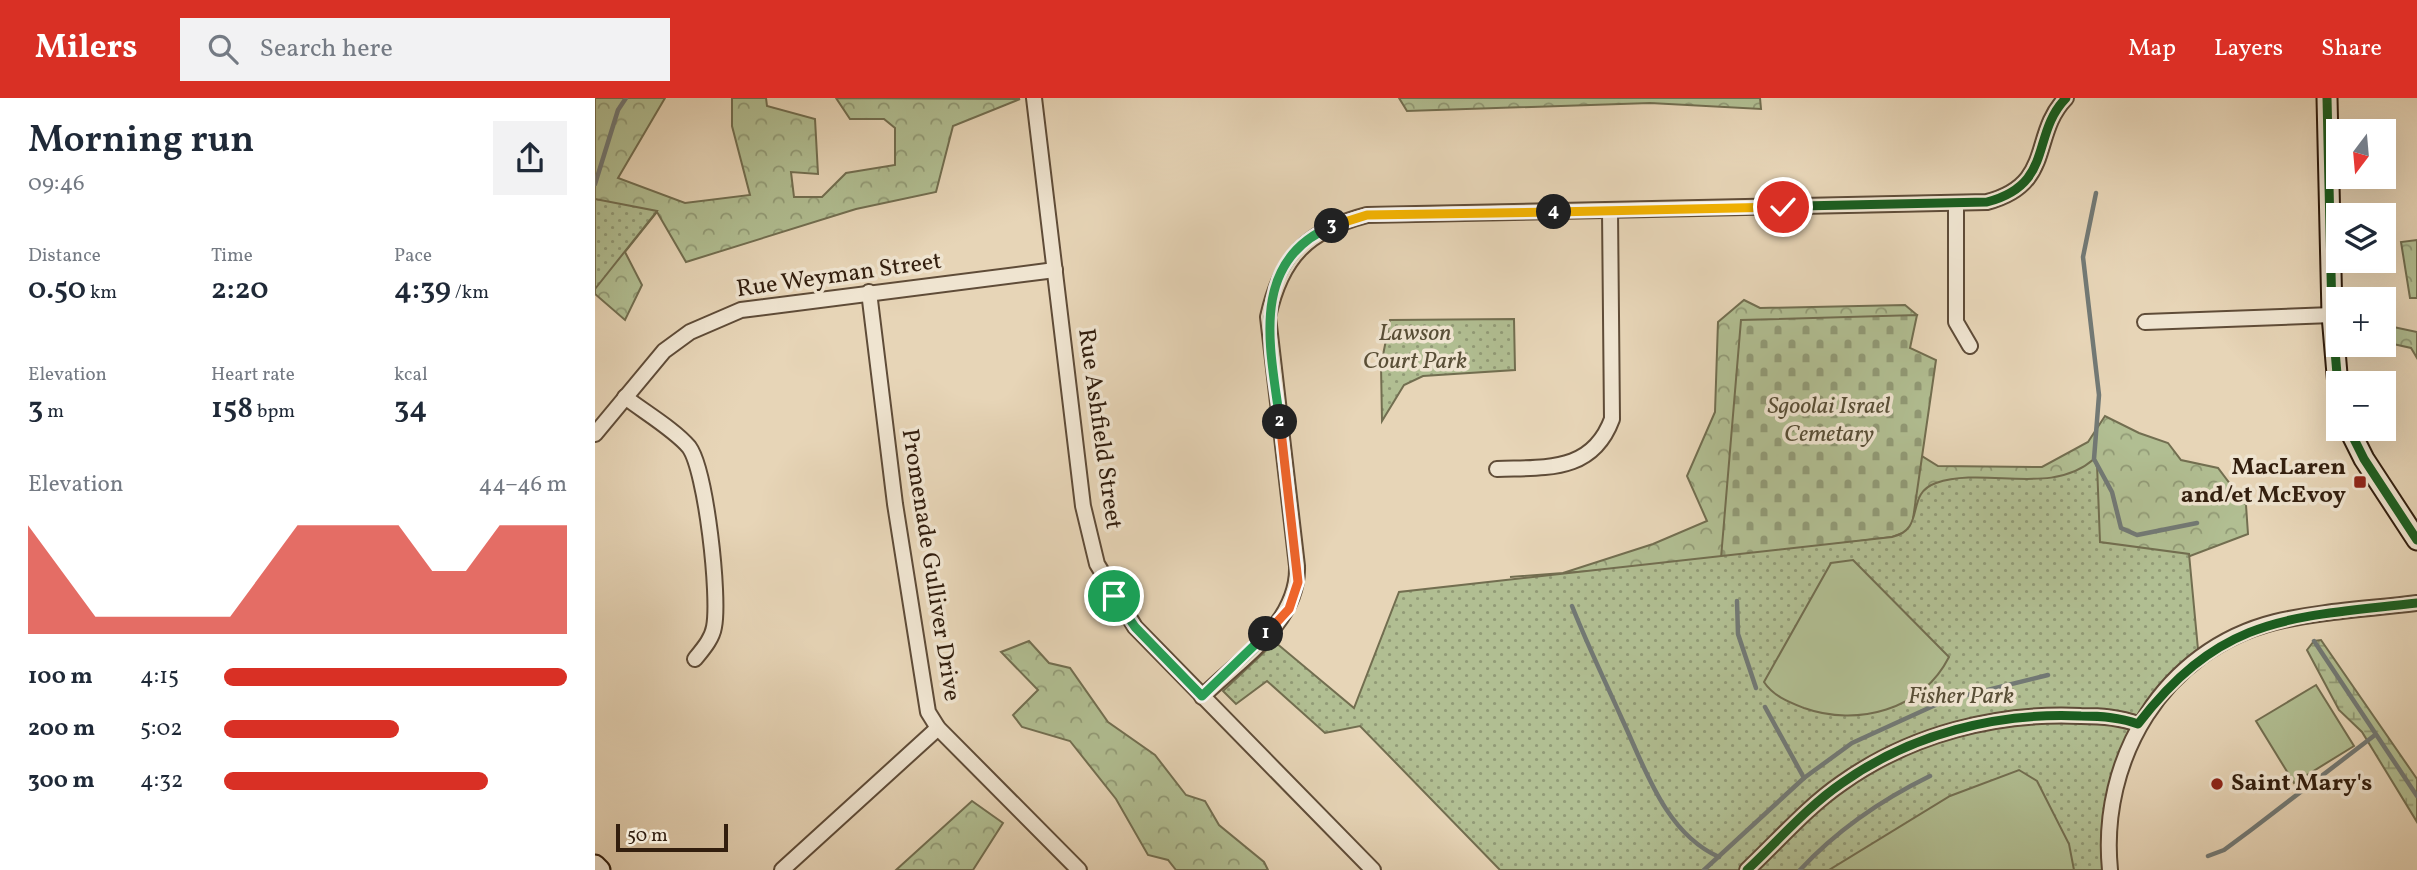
<!DOCTYPE html>
<html lang="en">
<head>
<meta charset="utf-8">
<style>
	:root { --surface:#fff; --page:#f2f2f3; --text:#1f2937; --muted:#747a83; --accent:#d93025 }
	body { margin:0; font-family:Vollkorn,serif; background:var(--page); color:var(--text); height:100vh; display:flex; flex-direction:column; font-size:26px; white-space:nowrap }
	* { box-sizing:border-box; margin:0 }
	p { font-size:23px; color:var(--muted) }
	.icon { flex:none; width:38px; height:38px; fill:none; stroke:currentColor; stroke-width:2; stroke-linecap:round; stroke-linejoin:round }
	.map { position:relative; flex:1; overflow:hidden }
	.drawer { display:flex; flex-direction:column; background:var(--surface); width:595px }
	.drawer>* { flex:none }
	.needle { width:46px; rotate:196deg }
	.fabs { position:absolute; left:1731px; top:21px; display:grid; gap:14px }
	.fabs a { display:grid; place-items:center; width:70px; height:70px; border-radius:0px; background:var(--surface); box-shadow:0 7px 28px #0002; font-size:35px }
	.scale { position:absolute; left:21px; bottom:18px; width:112px; box-sizing:border-box; padding-left:7px; border:4px solid #321e0e; border-top:0; font-size:19px; line-height:24px; white-space:nowrap; color:#321e0e; -webkit-text-stroke:5px #efe4d0; paint-order:stroke }
	.pin { position:absolute; display:grid; place-items:center; width:60px; height:60px; color:#fff; margin:-30px; border:4px solid #fff; border-radius:50%; box-shadow:0 2px 7px #0007 }
	.km { position:absolute; width:35px; height:35px; margin:-18px; border-radius:50%; background:#222; color:#fff; font-size:19px; line-height:35px; text-align:center }
	.round { display:grid; place-items:center; flex:none; width:74px; height:74px; border-radius:0px; background:var(--page) }
	.overview { display:flex; align-items:center; justify-content:space-between; height:119px; padding:0 28px }
	h1 { font-size:38px; font-weight:600; line-height:52px }
	.figures { display:grid; grid-template-columns:repeat(3,1fr); gap:10px; height:119px; padding:7px 28px }
	.figures div { display:grid; align-content:center }
	.figures b { font-size:30px; font-weight:600 }
	.figures small { font-size:19px; font-weight:400 }
	.figures p { font-size:19px }
	.chart { height:196px; padding:14px 28px }
	.chart p { display:flex; justify-content:space-between }
	.chart svg { width:100%; height:126px; margin-top:7px; fill:var(--accent); opacity:.7 }
	ul { padding:0 28px; list-style:none; font-size:23px }
	li { display:grid; grid-template-columns:112px 84px 1fr; align-items:center; height:52px }
	li i { height:18px; border-radius:9px; background:var(--accent) }
	header { display:flex; align-items:center; gap:42px; box-sizing:border-box; height:98px; padding:0 35px; background:var(--accent); color:#fff }
	header strong { font-size:33px }
	nav { display:flex; gap:38px; margin-inline-start:auto; font-size:24px }
	.search { width:490px; height:63px; background:var(--page); display:flex; align-items:center; gap:18px; box-sizing:border-box; padding:0 24px; border-radius:0px; color:var(--muted); font-size:26px }
	main { display:flex; flex:1; min-height:0 }
	.map>svg:first-child { display:block }
	.forest { fill:url(#forest-crowns); stroke:#726e50; stroke-width:2 }
	.wetland { fill:url(#wetland-marsh); stroke:#726e50; stroke-width:2 }
	.cemetery { fill:url(#cemetery-stones); stroke:#726e50; stroke-width:2 }
	.park { fill:url(#park-dots); stroke:#726e50; stroke-width:2 }
	.garden { fill:#b1be92; stroke:#726e50; stroke-width:2 }
	.lines { fill:none; stroke-linecap:round; stroke-linejoin:round }
	.stream { stroke:#727975; stroke-width:4.5 }
	.street-casing { stroke:#5f4c38; stroke-width:18 }
	.secondary-casing { stroke:#321e0e; stroke-width:23 }
	.street { stroke:#efe4d0; stroke-width:14 }
	.secondary { stroke:#efe4d0; stroke-width:19 }
	.cycleway-casing { stroke:#efe4d0; stroke-width:13 }
	.cycleway { stroke:#1b5e20; stroke-width:9 }
	.split-1-casing { stroke:#fff; stroke-width:14 }
	.split-2-casing { stroke:#fff; stroke-width:14 }
	.split-3-casing { stroke:#fff; stroke-width:14 }
	.split-4-casing { stroke:#fff; stroke-width:14 }
	.split-5-casing { stroke:#fff; stroke-width:14 }
	.split-1 { stroke:#22a559; stroke-width:9 }
	.split-2 { stroke:#f0652b; stroke-width:9 }
	.split-3 { stroke:#22a559; stroke-width:9 }
	.split-4 { stroke:#f5b400; stroke-width:9 }
	.split-5 { stroke:#f5b400; stroke-width:9 }
	.poi-dot { fill:#8f2418; stroke:#efe4d0; stroke-width:2.5 }
	.labels { text-anchor:middle; dominant-baseline:central; stroke-width:7; stroke-linejoin:round; paint-order:stroke }
	.street-label { font-size:24px; fill:#321e0e; stroke:#efe4d0 }
	.park-label { font-size:24px; font-style:italic; fill:#584e36; stroke:#efe4d0 }
	.poi-label { font-size:24px; font-weight:bold; fill:#321e0e; stroke:#efe4d0; text-anchor:end }
</style>
</head>
<body>
<header>
<strong>Milers</strong>
<div class="search"><svg class="icon" aria-label="search" viewBox="0 0 24 24"><circle cx="10" cy="10" r="6"/><path d="M15 15l6 6"/></svg>Search here</div>
<nav><a>Map</a><a>Layers</a><a>Share</a></nav>
</header>
<main>
<section class="drawer">
<div class="overview"><div><h1>Morning run</h1><p>09:46</p></div><a class="round"><svg class="icon" aria-label="share" viewBox="0 0 24 24"><path d="M12 15V3M7 8l5-5 5 5M5 13v7h14v-7"/></svg></a></div>
<div class="figures">
<div><p>Distance</p><b>0.50<small> km</small></b></div>
<div><p>Time</p><b>2:20</b></div>
<div><p>Pace</p><b>4:39<small> /km</small></b></div>
</div>
<div class="figures">
<div><p>Elevation</p><b>3<small> m</small></b></div>
<div><p>Heart rate</p><b>158<small> bpm</small></b></div>
<div><p>kcal</p><b>34</b></div>
</div>
<div class="chart"><p><span>Elevation</span>44–46 m</p>
<svg viewBox="0 0 160 44" preserveAspectRatio="none"><path d="M0 44V6L10 22L20 38L30 38L40 38L50 38L60 38L70 22L80 6L90 6L100 6L110 6L120 22L130 22L140 6L150 6L160 6V44z"/></svg>
</div>
<ul>
<li><b>100 m</b>4:15<i style="width:100%"></i></li>
<li><b>200 m</b>5:02<i style="width:51%"></i></li>
<li><b>300 m</b>4:32<i style="width:77%"></i></li>
</ul>
</section>
<div class="map">
<svg width="1822" height="772" viewBox="0 0 1822 772">
	<defs>
		<pattern id="forest-crowns" width="20" height="18" patternUnits="userSpaceOnUse" patternTransform="scale(1.75)"><rect width="20" height="18" fill="#b1be92"/><path d="M2 6a3 3 0 1 1 6 0M12 15a3 3 0 1 1 6 0" fill="none" stroke="#919a76"/></pattern>
		<pattern id="wetland-marsh" width="20" height="14" patternUnits="userSpaceOnUse" patternTransform="scale(1.75)"><rect width="20" height="14" fill="#b1be92"/><path d="M1 5h8M5 5V1M11 12h8M15 12V8" fill="none" stroke="#919a76"/></pattern>
		<pattern id="cemetery-stones" width="16" height="16" patternUnits="userSpaceOnUse" patternTransform="scale(1.75)"><rect width="16" height="16" fill="#b1be92"/><path d="M2 7V4a2 2 0 0 1 4 0v3zM10 15v-3a2 2 0 0 1 4 0v3z" fill="#919a76"/></pattern>
		<pattern id="park-dots" width="8" height="8" patternUnits="userSpaceOnUse" patternTransform="scale(1.75)"><rect width="8" height="8" fill="#b1be92"/><path d="M2 2h.1M6 6h.1" fill="none" stroke="#919a76" stroke-width="1.8" stroke-linecap="round"/></pattern>
	</defs>
	<rect width="100%" height="100%" fill="#e7d5b7"/>
	<filter id="stains"><feTurbulence type="fractalNoise" baseFrequency=".00286" numOctaves="4"/><feColorMatrix values="0 0 0 0 .2 0 0 0 0 .09 0 0 0 0 .02 0 0 0 .5 -.17"/></filter>
	<radialGradient id="worn" r=".72"><stop offset=".6" stop-color="#630" stop-opacity="0"/><stop offset="1" stop-color="#630" stop-opacity=".3"/></radialGradient>
	<!-- forest -->
	<g class="forest">
		<polygon points="0,0 70,0 23,80 90,105 155,97 137,28 137,0 171,0 172,8 220,21 223,76 196,74 199,99 227,99 251,75 300,67 300,30 289,21 255,21 241,0 425,1 358,28 341,94 261,111 91,164 62,114 30,154 47,187 30,222 0,196"/>
		<polygon points="804,0 1165,0 1166,11 1055,5 812,13"/>
		<polygon points="1822,142 1822,200 1815,200 1806,144"/>
		<polygon points="1149,202 1165,210 1310,207 1322,217 1300,236 1327,358 1343,368 1447,369 1493,344 1510,318 1544,335 1573,345 1586,362 1623,370 1651,407 1653,436 1595,458 1532,461 1320,449 915,479 968,475 1058,446 1112,423 1092,378 1120,314 1123,224"/>
		<polygon points="1789,227 1822,234 1822,260 1816,250 1789,244"/>
		<polygon points="434,543 454,565 475,570 513,624 560,657 591,697 610,703 624,727 669,764 673,772 581,772 573,762 553,757 521,701 475,643 427,629 418,617 443,592 406,554"/>
		<polygon points="377,703 408,725 378,772 301,772"/>
	</g>
	<!-- wetland -->
	<polygon class="wetland" points="1726,542 1822,681 1822,724 1767,634 1744,612 1712,552 1719,543"/>
	<!-- cemetery -->
	<polygon class="cemetery" points="1322,217 1315,250 1341,262 1317,428 1313,433 1297,439 1126,460 1146,222"/>
	<!-- park -->
	<g class="park">
		<polygon points="0,101 62,113 0,191"/>
		<polygon points="919,221 920,272 828,278 809,287 787,323 786,267 795,222"/>
		<path d="M 1499,361 L 1502,366 L 1505,444 L 1594,456 L 1604,562 L 1533,646 L 1515,772 L 905,772 L 765,628 L 730,635 L 672,583 L 641,606 L 628,593 L 680,544 L 759,610 L 804,494 L 1297,439 C 1332,431 1309,396 1341,385 C 1391,368 1456,399 1499,361 Z"/>
	</g>
	<!-- garden -->
	<g class="garden">
		<path d="M 1258,462 L 1354,559 C 1327,612 1262,629 1209,610 C 1194,604 1178,598 1169,584 L 1236,465 Z"/>
		<polygon points="1721,587 1759,648 1699,685 1661,623"/>
		<polygon points="1424,672 1442,683 1474,746 1479,772 1234,772 1355,698"/>
	</g>
	<g class="lines">
		<!-- stream -->
		<g class="stream">
			<polyline points="0,86 23,12 31,0"/>
			<polyline points="1501,95 1488,159 1504,297 1499,361 1517,394 1526,430 1542,437 1602,425"/>
			<polyline points="1142,503 1143,536 1161,590"/>
			<path d="M 977,508 C 992,546 1010,583 1027,621 C 1050,670 1070,735 1124,759"/>
			<polyline points="1719,543 1822,698"/>
			<polyline points="1368,598 1453,577"/>
			<polyline points="1170,609 1209,680"/>
			<polyline points="1613,758 1629,752 1656,732 1780,637"/>
			<polyline points="1109,772 1209,680 1257,645 1347,604"/>
			<path d="M 1205,772 C 1242,732 1286,702 1335,678"/>
		</g>
		<!-- street casing -->
		<g class="street-casing">
			<g id="street">
				<polyline points="439,0 488,408 502,466 540,529 778,772"/>
				<polyline points="1361,106 1361,224 1375,248"/>
				<polyline points="274,194 300,406 333,614 343,630 484,772"/>
				<polyline points="1550,224 1737,217"/>
				<path d="M 30,299 C 48,313 80,332 94,349 C 111,372 125,499 119,529 C 117,541 108,551 100,561"/>
				<polyline points="0,336 69,253 95,234 146,212 460,172"/>
				<path d="M 902,371 C 951,369 997,375 1017,321 L 1015,113"/>
				<path d="M 607,599 C 644,562 704,525 702,468 L 673,219 C 686,159 713,132 772,117 L 1392,104 C 1460,86 1435,37 1471,0"/>
				<polyline points="187,772 343,630"/>
				<path d="M 1152,772 C 1183,743 1212,709 1247,685 C 1316,636 1402,614 1486,618 C 1506,618 1524,619 1543,626"/>
				<path d="M 1515,772 C 1504,662 1568,552 1680,524 C 1726,513 1775,511 1822,505"/>
			</g>
		</g>
		<!-- secondary casing -->
		<g class="secondary-casing">
			<g id="secondary">
				<polyline points="1732,0 1737,217 1743,288"/>
				<polyline points="1754,331 1769,361 1822,442"/>
				<polyline points="0,767 5,772"/>
			</g>
		</g>
		<!-- street -->
		<use href="#street" class="street"/>
		<!-- secondary -->
		<use href="#secondary" class="secondary"/>
		<!-- cycleway casing -->
		<g class="cycleway-casing">
			<g id="cycleway">
				<polyline points="1732,0 1737,217 1743,288"/>
				<polyline points="1754,331 1769,361 1822,442"/>
				<path d="M 607,599 C 644,562 704,525 702,468 L 673,219 C 686,159 713,132 772,117 L 1392,104 C 1460,86 1435,37 1471,0"/>
				<path d="M 1152,772 C 1183,743 1212,709 1247,685 C 1316,636 1402,614 1486,618 C 1506,618 1524,619 1543,626 C 1628,516 1695,520 1822,505"/>
			</g>
		</g>
		<!-- cycleway -->
		<use href="#cycleway" class="cycleway"/>
	</g>
	<g class="lines">
		<!-- split-1 casing -->
		<g class="split-1-casing">
			<polyline id="split-1" points="519,498 540,529 607,598 671,536"/>
		</g>
		<!-- split-2 casing -->
		<g class="split-2-casing">
			<polyline id="split-2" points="671,536 694,511 703,484 685,324"/>
		</g>
		<!-- split-3 casing -->
		<g class="split-3-casing">
			<path id="split-3" d="M 685,324 C 676,253 652,164 737,128"/>
		</g>
		<!-- split-4 casing -->
		<g class="split-4-casing">
			<polyline id="split-4" points="737,128 772,117 959,114"/>
		</g>
		<!-- split-5 casing -->
		<g class="split-5-casing">
			<polyline id="split-5" points="959,114 1188,109"/>
		</g>
		<!-- split-1 -->
		<use href="#split-1" class="split-1"/>
		<!-- split-2 -->
		<use href="#split-2" class="split-2"/>
		<!-- split-3 -->
		<use href="#split-3" class="split-3"/>
		<!-- split-4 -->
		<use href="#split-4" class="split-4"/>
		<!-- split-5 -->
		<use href="#split-5" class="split-5"/>
	</g>
	<!-- markers -->
	<g class="poi-dot">
		<rect x="1758" y="377" width="14" height="14" rx="3.5"/>
		<circle cx="1622" cy="686" r="7"/>
	</g>
	<g class="labels">
		<!-- street labels -->
		<g class="street-label">
			<text transform="translate(244 178) rotate(-8)">Rue Weyman Street</text>
			<text transform="translate(504 331) rotate(82)">Rue Ashfield Street</text>
			<text transform="translate(335 467) rotate(81)">Promenade Gulliver Drive</text>
		</g>
		<!-- park labels -->
		<g class="park-label">
			<text x="820" y="236">Lawson<tspan x="820" dy="28">Court Park</tspan></text>
			<text x="1234" y="309">Sgoolai Israel<tspan x="1234" dy="28">Cemetary</tspan></text>
			<text x="1366" y="599">Fisher Park</text>
		</g>
		<!-- poi labels -->
		<g class="poi-label">
			<text x="1751" y="370">MacLaren<tspan x="1751" dy="28">and/et McEvoy</tspan></text>
			<text x="1636" y="686" text-anchor="start">Saint Mary's</text>
		</g>
	</g>
	<rect width="100%" height="100%" filter="url(#stains)"/>
	<rect width="100%" height="100%" fill="url(#worn)"/>
</svg>
<div class="fabs">
<a><svg class="needle" viewBox="-14 -14 28 28"><path d="M0-13l5 13h-10z" fill="#e53935"/><path d="M0 13l5-13h-10z" fill="#747a83"/></svg></a>
<a><svg class="icon" aria-label="layers" viewBox="0 0 24 24"><path d="M12 4l9 5-9 5-9-5zM3 14l9 5 9-5"/></svg></a>
<a>+</a>
<a>−</a>
</div>
<div class="scale">50 m</div>
<div class="pin" style="left:519px;top:498px;background:#1e9e55"><svg class="icon" aria-label="arrive" viewBox="0 0 24 24"><path d="M6 21V4h12l-3 4 3 4H6"/></svg></div>
<div class="pin" style="left:1188px;top:109px;background:#d93025"><svg class="icon" aria-label="check" viewBox="0 0 24 24"><path d="M5 12l5 5 9-10"/></svg></div>
<b class="km" style="left:671px;top:536px">1</b>
<b class="km" style="left:685px;top:324px">2</b>
<b class="km" style="left:737px;top:128px">3</b>
<b class="km" style="left:959px;top:114px">4</b>
</div>
</main>
</body>
</html>
